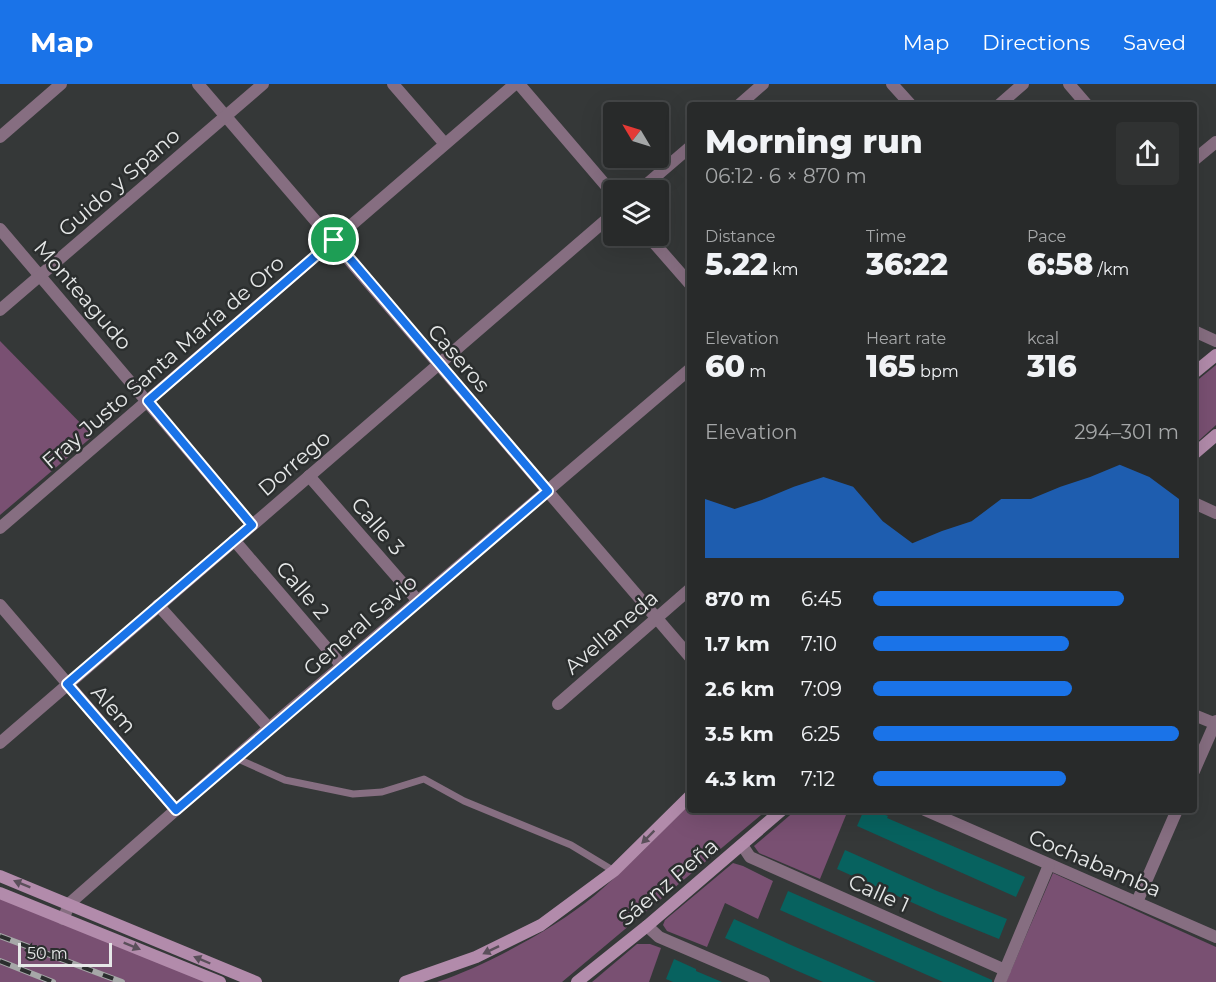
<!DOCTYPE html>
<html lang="en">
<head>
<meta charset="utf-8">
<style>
	:root { --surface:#282a2a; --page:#303232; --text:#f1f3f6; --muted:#a5a7a8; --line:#444647; --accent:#1a73e8 }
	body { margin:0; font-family:Montserrat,sans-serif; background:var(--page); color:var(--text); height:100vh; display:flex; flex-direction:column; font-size:22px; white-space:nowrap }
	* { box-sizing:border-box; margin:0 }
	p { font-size:20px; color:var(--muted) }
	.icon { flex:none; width:33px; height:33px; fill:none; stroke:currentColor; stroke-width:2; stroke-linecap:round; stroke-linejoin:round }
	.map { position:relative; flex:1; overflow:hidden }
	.panel { position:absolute; left:687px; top:18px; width:510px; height:711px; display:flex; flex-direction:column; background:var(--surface); border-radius:6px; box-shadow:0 6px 24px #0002,0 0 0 2px var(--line) }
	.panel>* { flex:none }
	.needle { width:39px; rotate:308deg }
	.fabs { position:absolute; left:603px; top:18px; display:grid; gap:12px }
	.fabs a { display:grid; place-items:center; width:66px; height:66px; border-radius:6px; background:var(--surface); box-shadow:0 6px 24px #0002,0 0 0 2px var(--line); font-size:30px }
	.scale { position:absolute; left:18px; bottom:15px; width:94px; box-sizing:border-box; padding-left:6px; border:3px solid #e6e8e8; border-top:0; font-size:16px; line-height:21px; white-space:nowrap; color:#e6e8e8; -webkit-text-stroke:4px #2b2e2e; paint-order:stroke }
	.pin { position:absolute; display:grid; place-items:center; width:51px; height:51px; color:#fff; margin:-26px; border:3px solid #fff; border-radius:50%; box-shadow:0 2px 6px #0007 }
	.round { display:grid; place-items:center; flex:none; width:63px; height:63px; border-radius:6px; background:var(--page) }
	.overview { display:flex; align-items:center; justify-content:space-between; height:102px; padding:0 18px }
	h1 { font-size:33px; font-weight:800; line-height:45px }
	.metrics { display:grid; grid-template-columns:repeat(3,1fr); gap:9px; height:102px; padding:6px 18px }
	.metrics div { display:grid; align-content:center }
	.metrics b { font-size:30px; font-weight:800 }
	.metrics small { font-size:16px; font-weight:400 }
	.metrics p { font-size:16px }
	.chart { height:168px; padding:12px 18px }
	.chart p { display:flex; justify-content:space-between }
	.chart svg { width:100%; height:108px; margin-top:6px; fill:var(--accent); opacity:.7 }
	ul { padding:0 18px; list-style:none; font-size:20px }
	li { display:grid; grid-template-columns:96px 72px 1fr; align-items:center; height:45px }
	li i { height:15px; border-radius:8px; background:var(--accent) }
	header { display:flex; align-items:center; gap:36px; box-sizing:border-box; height:84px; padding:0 30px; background:var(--accent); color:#fff }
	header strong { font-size:28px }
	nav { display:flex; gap:33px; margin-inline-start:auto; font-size:21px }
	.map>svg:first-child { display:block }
	.green { fill:#795072 }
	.building { fill:#07625f }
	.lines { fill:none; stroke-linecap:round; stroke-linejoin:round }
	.lane { stroke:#866e81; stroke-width:7 }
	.street { stroke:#866e81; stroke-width:12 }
	.secondary { stroke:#b28bab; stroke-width:12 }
	.rail-casing { stroke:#a6a8a8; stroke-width:6 }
	.rail { stroke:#2b2e2e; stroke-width:4; stroke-dasharray:11; stroke-linecap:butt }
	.oneway { fill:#5a4f5a }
	.route-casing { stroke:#fff; stroke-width:12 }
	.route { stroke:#1a73e8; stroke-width:8 }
	.labels { text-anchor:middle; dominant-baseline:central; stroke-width:5; stroke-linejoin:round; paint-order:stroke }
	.street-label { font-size:21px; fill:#e6e8e8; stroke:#2b2e2e }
</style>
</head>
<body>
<header>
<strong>Map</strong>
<nav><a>Map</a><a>Directions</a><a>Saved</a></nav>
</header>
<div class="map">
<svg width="1216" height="898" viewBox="0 0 1216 898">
	<rect width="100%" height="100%" fill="#353838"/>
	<!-- green -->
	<g class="green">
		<polygon points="0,257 93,352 0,431"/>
		<polygon points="1216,281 1216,341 1194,361 1194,299"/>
		<path d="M 690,720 L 690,726 L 767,726 L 562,898 L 437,898 C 485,882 554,845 594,812 C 627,784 658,751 690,720 Z"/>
		<polygon points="796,726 848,726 820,795 759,769 754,762"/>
		<polygon points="733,779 743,782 773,797 758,835 725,819 707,863 667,847 663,841 665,836"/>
		<polygon points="1053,789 1216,863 1216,898 1006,898"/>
		<polygon points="0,809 220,898 0,898"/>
		<polygon points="637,860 650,860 661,864 649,898 592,898"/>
	</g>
	<!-- building -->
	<g class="building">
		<polygon points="864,726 873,726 888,732 887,734 1025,793 1016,813 857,742"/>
		<polygon points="845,766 937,807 1007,835 999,855 940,831 837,785"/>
		<polygon points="788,807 992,896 992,898 943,898 780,826"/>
		<polygon points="734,835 791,861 876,898 823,898 793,885 725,854"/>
		<polygon points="674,875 696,885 696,887 722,898 673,898 666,895"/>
	</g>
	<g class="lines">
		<!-- lane -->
		<polyline class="lane" points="236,674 285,696 353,710 382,708 424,695 464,717 571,761 614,787"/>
		<!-- street -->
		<g class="street">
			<polyline points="198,0 690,573"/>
			<polyline points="393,0 445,60"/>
			<polyline points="519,0 614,111"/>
			<polyline points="892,0 911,21"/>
			<polyline points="1069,0 1087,21"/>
			<polyline points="739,21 763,0"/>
			<polyline points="999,21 1023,0"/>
			<polyline points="0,53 61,0"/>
			<polyline points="1194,76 1216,58"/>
			<polyline points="640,106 690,63"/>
			<polyline points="0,145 252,441"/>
			<polyline points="648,152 690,200"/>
			<polyline points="0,226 263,0"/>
			<polyline points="1194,247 1216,257"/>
			<polyline points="309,392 418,517"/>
			<polyline points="1194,419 1216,429"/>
			<polyline points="0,444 515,0"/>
			<polyline points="234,456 342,582"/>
			<polyline points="0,521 176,726"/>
			<polyline points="158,521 269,644"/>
			<polyline points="558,620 690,505"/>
			<polyline points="1194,631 1216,640"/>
			<polyline points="0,659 614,129"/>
			<polyline points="1194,687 1216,637"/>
			<polyline points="925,726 1216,853"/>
			<polyline points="742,761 750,773 1005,886"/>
			<polyline points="1137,818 1177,726"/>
			<polyline points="63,835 70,819 269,644 690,285"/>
			<polyline points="647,842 659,853 764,898"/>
			<polyline points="1000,898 1049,781"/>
		</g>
		<!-- secondary -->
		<g class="secondary">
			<polyline points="1194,289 1216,271"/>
			<polyline points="1194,370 1216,351"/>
			<polyline points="0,792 256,898"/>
			<polyline points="0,809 220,898"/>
			<polyline points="405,898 476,873 541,841 614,787 690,712"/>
			<polyline points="577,898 647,842 782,726"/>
		</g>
		<!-- rail casing -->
		<g class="rail-casing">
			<g id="rail">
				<polyline points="0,852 122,898"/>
				<polyline points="0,877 53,898"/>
			</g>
		</g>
		<!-- rail -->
		<use href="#rail" class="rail"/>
	</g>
	<!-- one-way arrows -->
	<defs><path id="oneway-solid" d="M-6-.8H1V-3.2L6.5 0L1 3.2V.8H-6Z" transform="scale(1.5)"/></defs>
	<g class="oneway">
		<use href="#oneway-solid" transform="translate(648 753) rotate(135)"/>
		<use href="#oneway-solid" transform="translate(22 800) rotate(-158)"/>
		<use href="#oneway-solid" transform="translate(132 862) rotate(22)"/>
		<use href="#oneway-solid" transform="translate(491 866) rotate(154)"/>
		<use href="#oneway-solid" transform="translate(202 876) rotate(-157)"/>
	</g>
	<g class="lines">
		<!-- route casing -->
		<g class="route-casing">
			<polygon id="route" points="334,156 548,407 176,726 67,600 252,441 148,317"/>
		</g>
		<!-- route -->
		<use href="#route" class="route"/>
	</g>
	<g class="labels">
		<!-- street labels -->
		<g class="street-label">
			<text transform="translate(119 98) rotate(-41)">Guido y Spano</text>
			<text transform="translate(83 211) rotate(49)">Monteagudo</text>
			<text transform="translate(459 274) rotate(49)">Caseros</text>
			<text transform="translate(163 278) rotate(-41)">Fray Justo Santa María de Oro</text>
			<text transform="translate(294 379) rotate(-41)">Dorrego</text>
			<text transform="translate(378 442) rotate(49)">Calle 3</text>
			<text transform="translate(303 506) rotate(49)">Calle 2</text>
			<text transform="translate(360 541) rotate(-41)">General Savio</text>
			<text transform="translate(611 548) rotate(-41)">Avellaneda</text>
			<text transform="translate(114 625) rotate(49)">Alem</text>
			<text transform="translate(1095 779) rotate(23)">Cochabamba</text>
			<text transform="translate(668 798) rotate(-40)">Sáenz Peña</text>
			<text transform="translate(879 809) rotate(24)">Calle 1</text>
		</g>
	</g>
</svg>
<div class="fabs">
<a><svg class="needle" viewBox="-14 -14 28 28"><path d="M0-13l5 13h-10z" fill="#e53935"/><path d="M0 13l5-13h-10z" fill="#a5a7a8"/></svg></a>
<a><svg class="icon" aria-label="layers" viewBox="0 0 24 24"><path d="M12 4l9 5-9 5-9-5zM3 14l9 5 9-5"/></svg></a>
</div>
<div class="scale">50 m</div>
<div class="pin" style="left:334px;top:156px;background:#1e9e55"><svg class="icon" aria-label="arrive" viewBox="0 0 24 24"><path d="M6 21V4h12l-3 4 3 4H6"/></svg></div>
<section class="panel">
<div class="overview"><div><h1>Morning run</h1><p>06:12 · 6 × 870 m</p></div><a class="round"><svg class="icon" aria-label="share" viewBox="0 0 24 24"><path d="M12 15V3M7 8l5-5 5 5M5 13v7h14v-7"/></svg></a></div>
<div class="metrics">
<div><p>Distance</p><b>5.22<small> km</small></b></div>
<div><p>Time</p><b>36:22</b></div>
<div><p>Pace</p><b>6:58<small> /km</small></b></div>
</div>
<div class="metrics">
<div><p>Elevation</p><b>60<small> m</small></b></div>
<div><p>Heart rate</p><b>165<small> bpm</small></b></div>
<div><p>kcal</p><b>316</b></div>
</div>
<div class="chart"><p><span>Elevation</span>294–301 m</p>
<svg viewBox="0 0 160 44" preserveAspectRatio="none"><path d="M0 44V20L10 24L20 20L30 15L40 11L50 15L60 29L70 38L80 33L90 29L100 20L110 20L120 15L130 11L140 6L150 11L160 20V44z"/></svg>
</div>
<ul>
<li><b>870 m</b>6:45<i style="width:82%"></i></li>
<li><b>1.7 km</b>7:10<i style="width:64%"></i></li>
<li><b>2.6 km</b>7:09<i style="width:65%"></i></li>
<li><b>3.5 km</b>6:25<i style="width:100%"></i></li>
<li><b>4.3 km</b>7:12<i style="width:63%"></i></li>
</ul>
</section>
</div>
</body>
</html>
